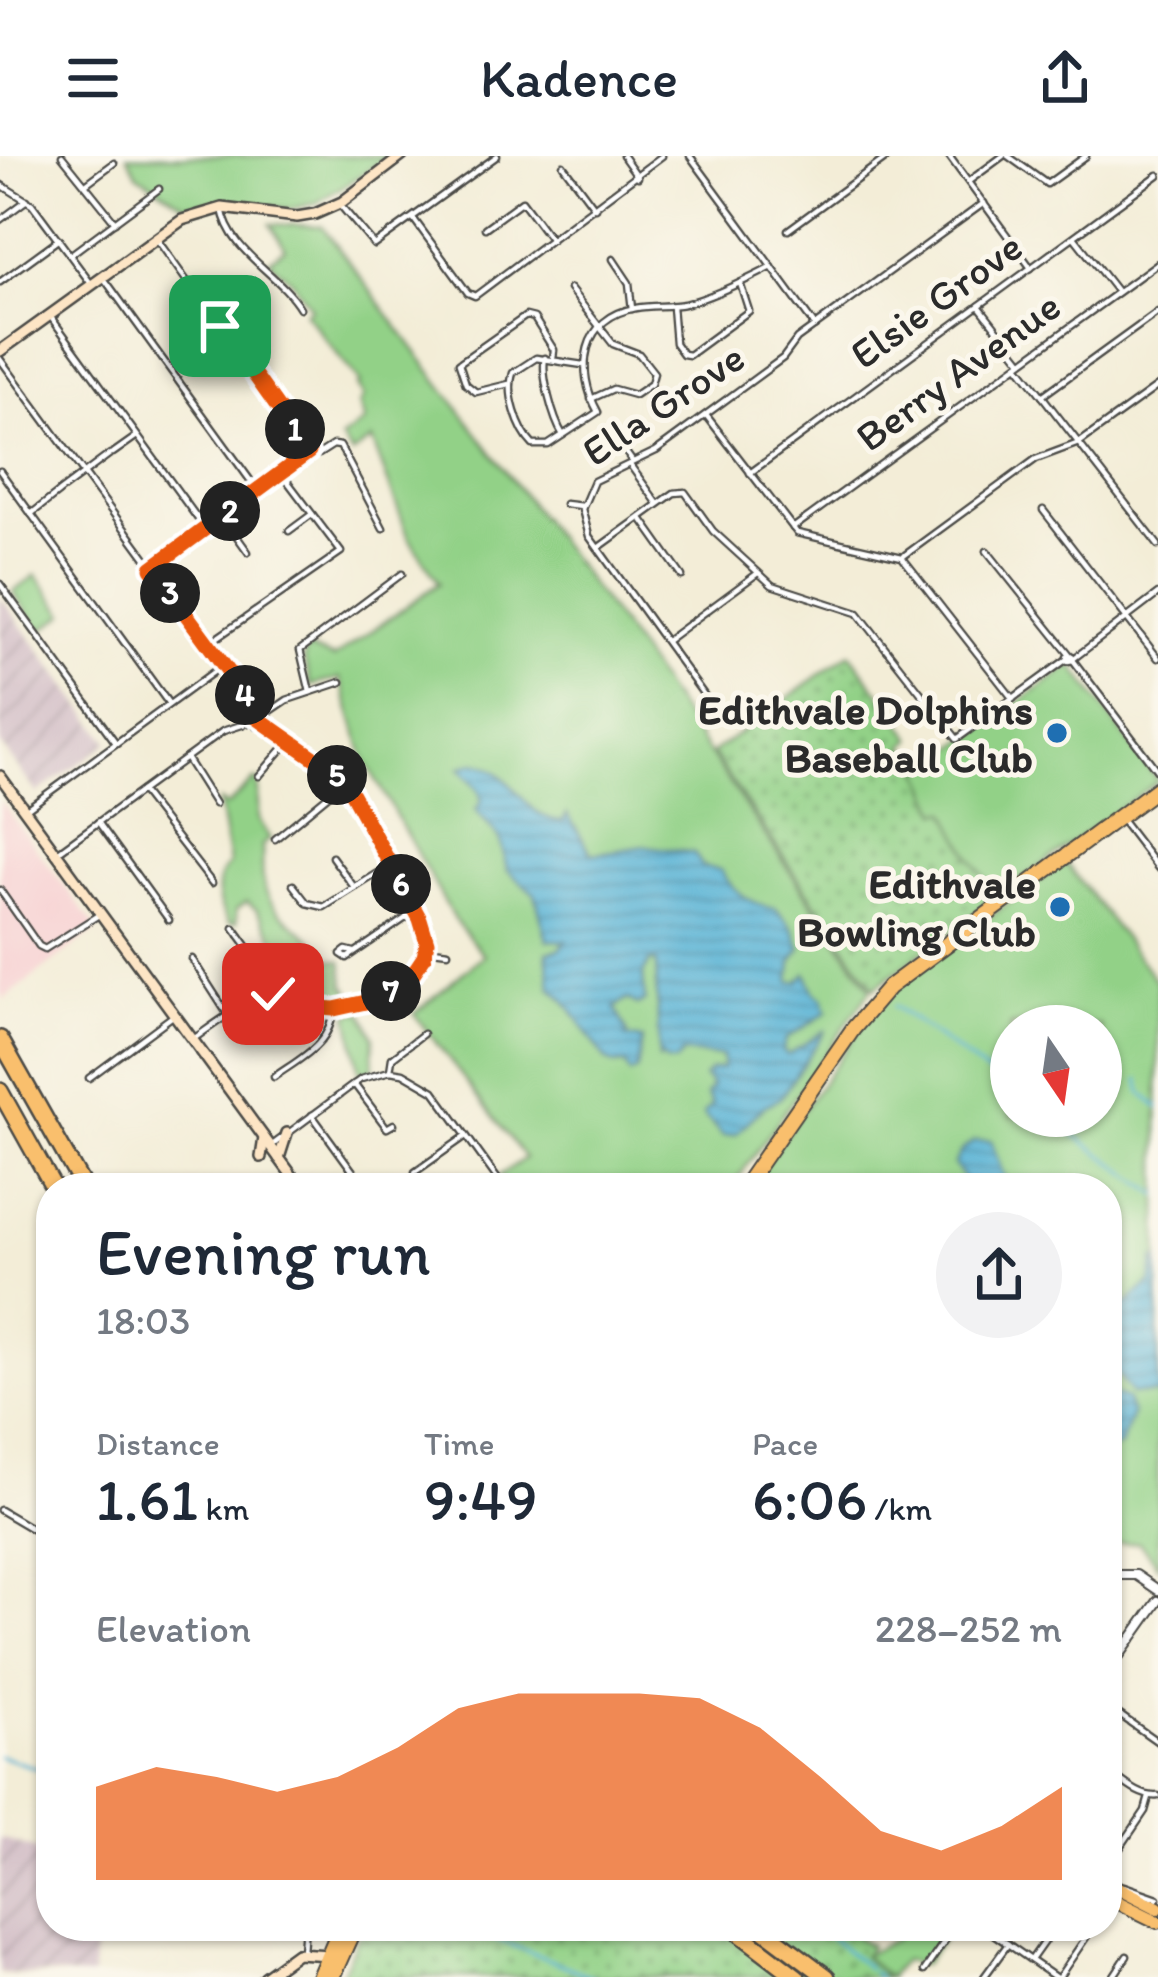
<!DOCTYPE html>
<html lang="en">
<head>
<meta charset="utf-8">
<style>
	:root { --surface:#fff; --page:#f2f2f3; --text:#1f2937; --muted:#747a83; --accent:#ea580c }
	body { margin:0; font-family:Itim,sans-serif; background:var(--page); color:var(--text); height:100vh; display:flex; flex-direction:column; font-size:45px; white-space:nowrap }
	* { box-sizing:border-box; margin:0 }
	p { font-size:39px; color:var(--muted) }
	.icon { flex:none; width:66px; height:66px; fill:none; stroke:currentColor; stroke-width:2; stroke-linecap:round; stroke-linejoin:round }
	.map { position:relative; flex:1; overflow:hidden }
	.side { position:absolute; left:36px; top:1017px; width:1086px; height:768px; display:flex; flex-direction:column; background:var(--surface); border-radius:48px; box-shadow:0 3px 9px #0004 }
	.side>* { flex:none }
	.needle { width:78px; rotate:167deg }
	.controls { position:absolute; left:990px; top:849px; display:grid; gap:24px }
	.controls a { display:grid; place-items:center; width:132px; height:132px; border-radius:50%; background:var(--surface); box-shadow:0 3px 9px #0004; font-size:60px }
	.pin { position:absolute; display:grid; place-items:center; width:102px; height:102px; color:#fff; margin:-51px; border-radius:24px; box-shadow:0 6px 18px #0006 }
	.km { position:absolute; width:60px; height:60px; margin:-30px; border-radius:50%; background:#222; color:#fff; font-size:33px; line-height:60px; text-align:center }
	.round { display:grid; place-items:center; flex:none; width:126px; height:126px; border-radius:63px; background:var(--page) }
	.headline { display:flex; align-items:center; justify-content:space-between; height:204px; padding:0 60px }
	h1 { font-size:66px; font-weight:600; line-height:90px }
	.metrics { display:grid; grid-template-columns:repeat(3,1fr); gap:18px; height:204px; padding:12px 60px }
	.metrics div { display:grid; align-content:center }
	.metrics b { font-size:60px; font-weight:600 }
	.metrics small { font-size:33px; font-weight:400 }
	.metrics p { font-size:33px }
	.chart { height:336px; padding:24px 60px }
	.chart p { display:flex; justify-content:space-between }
	.chart svg { width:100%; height:216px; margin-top:12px; fill:var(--accent); opacity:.7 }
	header { display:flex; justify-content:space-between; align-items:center; height:156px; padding:0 60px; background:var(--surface); font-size:54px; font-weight:600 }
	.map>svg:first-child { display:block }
	.built { fill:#f7cfd1 }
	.industrial { fill:url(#industrial-furrows) }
	.grass { fill:url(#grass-dots); stroke:#5e7e59; stroke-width:3 }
	.green { fill:#92d187; stroke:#5e7e59; stroke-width:3; fill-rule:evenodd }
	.water { fill:url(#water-rules); stroke:#416e80; stroke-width:3 }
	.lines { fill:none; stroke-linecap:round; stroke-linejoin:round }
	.stream { stroke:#57b2d5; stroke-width:3 }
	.minor-casing { stroke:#494845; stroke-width:9 }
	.tertiary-casing { stroke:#494845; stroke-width:12 }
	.secondary-casing { stroke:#494845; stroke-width:14 }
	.primary-casing { stroke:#494845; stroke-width:16 }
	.trunk-casing { stroke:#494845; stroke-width:18 }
	.motorway-casing { stroke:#494845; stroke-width:20 }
	.minor { stroke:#fff; stroke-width:4.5 }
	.tertiary { stroke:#fff; stroke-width:8 }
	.secondary { stroke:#fde5c5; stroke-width:9 }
	.primary { stroke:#f9bf6d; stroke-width:12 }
	.trunk { stroke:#f9bf6d; stroke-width:14 }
	.motorway { stroke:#f9bf6d; stroke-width:15 }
	.route-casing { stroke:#fff; stroke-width:24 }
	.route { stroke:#ea580c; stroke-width:15 }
	.poi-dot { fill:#1f6fb2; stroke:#fbf7ec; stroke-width:4.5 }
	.labels { text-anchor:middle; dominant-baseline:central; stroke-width:10; stroke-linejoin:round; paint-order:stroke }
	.street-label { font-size:42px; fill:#2b2b2b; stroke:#fbf7ec }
	.poi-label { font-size:42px; font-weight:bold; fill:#2b2b2b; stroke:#fbf7ec; text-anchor:end }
</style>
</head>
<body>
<header><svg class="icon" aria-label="menu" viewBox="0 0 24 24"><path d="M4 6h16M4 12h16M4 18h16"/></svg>Kadence<svg class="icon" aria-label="share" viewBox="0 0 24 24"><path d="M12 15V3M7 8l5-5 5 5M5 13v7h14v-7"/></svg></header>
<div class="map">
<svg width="1158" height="1821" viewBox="0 0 1158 1821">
	<defs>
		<pattern id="industrial-furrows" width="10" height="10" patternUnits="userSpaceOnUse" patternTransform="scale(3)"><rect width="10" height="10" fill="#d2bdc6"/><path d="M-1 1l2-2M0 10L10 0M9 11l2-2" fill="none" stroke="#b4a3aa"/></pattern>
		<pattern id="grass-dots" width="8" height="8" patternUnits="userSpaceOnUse" patternTransform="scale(3)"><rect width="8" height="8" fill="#92d187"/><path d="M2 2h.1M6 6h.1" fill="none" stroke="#77aa6f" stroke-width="1.8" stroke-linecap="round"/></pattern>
		<pattern id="water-rules" width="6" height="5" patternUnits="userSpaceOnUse" patternTransform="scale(3)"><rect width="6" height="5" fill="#57b2d5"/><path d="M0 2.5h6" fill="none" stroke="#4891ad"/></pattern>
	</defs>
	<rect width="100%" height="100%" fill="#fbf7ec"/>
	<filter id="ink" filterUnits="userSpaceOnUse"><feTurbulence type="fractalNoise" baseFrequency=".00833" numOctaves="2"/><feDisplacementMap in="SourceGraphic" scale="24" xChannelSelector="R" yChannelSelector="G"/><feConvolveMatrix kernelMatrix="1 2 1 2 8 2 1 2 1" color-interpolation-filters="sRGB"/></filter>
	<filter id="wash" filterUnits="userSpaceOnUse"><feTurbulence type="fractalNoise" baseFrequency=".004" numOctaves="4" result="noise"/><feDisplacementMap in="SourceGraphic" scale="48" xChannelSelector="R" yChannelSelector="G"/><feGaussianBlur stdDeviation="2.7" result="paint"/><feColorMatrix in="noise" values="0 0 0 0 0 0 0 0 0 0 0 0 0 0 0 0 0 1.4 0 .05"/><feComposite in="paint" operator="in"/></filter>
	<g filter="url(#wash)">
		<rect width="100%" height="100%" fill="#f3edd7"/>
		<!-- built -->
		<polygon class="built" points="0,645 97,773 4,843 0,836"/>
		<!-- industrial -->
		<g class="industrial">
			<polygon points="0,441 109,586 37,637 0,588"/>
			<polygon points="0,1682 51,1699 51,1770 97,1770 92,1821 0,1817"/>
		</g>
		<!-- grass -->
		<g class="grass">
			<polygon points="850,497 913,583 905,590 921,611 939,656 947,654 970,700 998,740 874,832 712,597"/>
			<polygon points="363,1770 841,1770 870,1790 863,1801 888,1821 340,1821"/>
		</g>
		<!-- green -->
		<g class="green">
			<polygon points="127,0 390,0 317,47 291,53 232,46 185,49 138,19"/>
			<polygon points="271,68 322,70 621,469 871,833 731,1032 510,1032 499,1020 525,1002 414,858 484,799 455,765 366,606 340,522 311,530 304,503 307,492 334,502 439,427 409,382 372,284 352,298 341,283 365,266 359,248 364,241 357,230 360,227 305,157 311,152 293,126 269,104 285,92"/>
			<polygon points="36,419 65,458 41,475 13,436"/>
			<polygon points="1072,509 1158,625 998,740 970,700 947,655 939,656 921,615"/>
			<path d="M 254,624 L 258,625 L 258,664 L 270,683 L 262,689 C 263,702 261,717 264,729 C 272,764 313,774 328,803 L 342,805 L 345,829 L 358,847 L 337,850 L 329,826 L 299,823 L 257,754 L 247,746 L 236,754 L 236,767 L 229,767 C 217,749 211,725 229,708 L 219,646 L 227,650 Z"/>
			<path d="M 1065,706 L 1158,827 L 1158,1410 L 1139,1386 L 1107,1388 L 1107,1032 L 748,1032 L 871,857 L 903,824 ZM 1011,870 L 1101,870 L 1101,960 L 1011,960 Z"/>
			<polygon points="362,855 374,880 373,912 360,917 349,858"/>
			<polygon points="899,1770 951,1770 925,1807 920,1809 904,1804 888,1821 863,1800 897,1782"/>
		</g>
		<!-- water -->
		<g class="water">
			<path d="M 474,607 C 514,612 523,665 563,665 L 567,658 L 592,698 L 646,690 L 694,697 L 703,711 L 721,714 C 728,731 756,753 775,752 L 794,773 L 801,793 L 792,806 L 790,826 L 798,826 L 806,817 L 815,837 L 823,842 L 827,856 L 786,883 L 783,895 L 788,899 L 826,874 L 780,942 L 763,951 L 736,978 L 723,980 L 703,958 L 712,949 L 706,938 L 712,930 L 704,921 L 711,914 L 723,912 L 722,900 L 683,897 L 676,906 L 667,906 L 661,899 L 659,905 L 656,805 L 650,805 L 643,818 L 645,845 L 637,849 L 627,843 L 615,852 L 628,878 L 625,881 L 642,884 L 637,914 L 630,918 L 625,908 L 615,909 L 606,904 L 564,843 L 551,832 L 547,796 L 560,793 L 566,785 L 547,784 L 535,738 L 507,714 L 500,683 L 476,654 L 482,644 L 478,633 L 460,612 Z"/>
			<polygon points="974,985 991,985 1008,1032 970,1032 954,1008 961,995"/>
			<polygon points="1155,1103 1158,1103 1158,1238 1131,1238 1110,1207 1107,1155 1114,1159 1151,1127"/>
			<polygon points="1107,1237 1126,1243 1132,1258 1121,1289 1107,1296"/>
		</g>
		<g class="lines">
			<!-- stream -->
			<g class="stream">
				<polyline points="894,850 1011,934"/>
				<polyline points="1139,923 1142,937 1158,951"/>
				<polyline points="1048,960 1158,1039"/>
				<polyline points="0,1600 51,1617"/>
				<polyline points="463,1770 593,1821"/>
				<polyline points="815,1770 868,1812"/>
				<polyline points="872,1815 879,1821"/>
			</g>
		</g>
	</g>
	<g filter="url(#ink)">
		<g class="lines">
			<!-- minor casing -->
			<g class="minor-casing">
				<g id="minor">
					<polyline points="62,0 115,66"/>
					<polyline points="623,0 638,21"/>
					<polyline points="690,0 815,170"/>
					<polyline points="949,0 1031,112"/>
					<polyline points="1008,0 1047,28 1086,0"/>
					<polyline points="563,9 595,52"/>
					<polyline points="969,25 1003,0"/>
					<polyline points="87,27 114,7"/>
					<polyline points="0,28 32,48 92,129"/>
					<polyline points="341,50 374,89 497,0"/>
					<path d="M 222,52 C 229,96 279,117 300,152"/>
					<polyline points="413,62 468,137 475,140 662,0"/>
					<polyline points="0,64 27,44"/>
					<polyline points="485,72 522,45 551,84"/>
					<polyline points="788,74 889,0"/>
					<polyline points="1074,81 1117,136"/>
					<polyline points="156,82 309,296"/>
					<polyline points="70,99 159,33"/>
					<polyline points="613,103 629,127 632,153"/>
					<polyline points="103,121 258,335"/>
					<polyline points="0,126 59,83"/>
					<polyline points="570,133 613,188 639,198 654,217 651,228 635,239 613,233 591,243"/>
					<polyline points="672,150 675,187 683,198 689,199 749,155 740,127"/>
					<polyline points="979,150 1022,205"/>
					<polyline points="50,160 206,374"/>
					<path d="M 545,202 C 541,219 553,263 563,279"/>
					<polyline points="0,203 256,552 257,561"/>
					<path d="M 583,209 L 536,202 L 513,217 C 506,237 518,274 533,289 L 548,289 L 598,256 C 575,215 581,161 636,152 C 652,149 668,151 684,148 C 713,141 745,125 772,111"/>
					<polyline points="1018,209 1158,389"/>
					<polyline points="509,228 476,236 466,228 459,207 526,160 534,162 554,194 553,203"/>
					<polyline points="1042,240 1158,156"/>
					<polyline points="706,259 797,377 902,401 1013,543"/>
					<polyline points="613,278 632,305"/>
					<polyline points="309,296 319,298 333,289 340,290 383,372"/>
					<polyline points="113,297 137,280"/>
					<polyline points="630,309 658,348"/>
					<polyline points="0,315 169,548"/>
					<polyline points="750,317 1158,19"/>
					<polyline points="59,336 110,298"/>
					<polyline points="565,348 582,350"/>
					<polyline points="1043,354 1158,502"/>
					<polyline points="31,358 58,337"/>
					<polyline points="223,361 248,396"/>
					<polyline points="641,362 682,420"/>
					<polyline points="793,372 1158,107"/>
					<polyline points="289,375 312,358"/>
					<polyline points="598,392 674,337 685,336 713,375 772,429 858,457 957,583 1067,503"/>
					<polyline points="987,395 1070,499"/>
					<polyline points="905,399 1036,303 1079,287 1158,230"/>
					<polyline points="154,410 309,296"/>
					<polyline points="0,428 116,587"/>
					<polyline points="666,485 758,417"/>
					<polyline points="208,488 341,396 282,318"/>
					<polygon points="1072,500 1073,504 1068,505 1067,501"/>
					<polyline points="1073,503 1158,438"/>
					<polyline points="1073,504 1158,616"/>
					<polyline points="310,536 300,494 402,418"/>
					<polyline points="720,556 712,550 589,380 582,353 594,325 656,295 783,202 797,183 984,47"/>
					<polyline points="262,561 254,563 256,570 263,570 262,561 287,544 341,526"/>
					<polyline points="186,602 215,648"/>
					<polyline points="259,620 290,584"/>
					<polyline points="141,635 212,727"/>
					<polyline points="25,654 223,509"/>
					<polyline points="1122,665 1158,712"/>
					<polyline points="98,666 169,764"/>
					<polyline points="275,683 343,627"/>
					<polyline points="56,697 223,575 254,565"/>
					<polyline points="332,701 354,731"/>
					<polyline points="293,729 307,747 324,751 391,709"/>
					<polyline points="0,734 39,790 45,793 100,758"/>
					<polyline points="234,772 269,820 273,848"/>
					<polyline points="426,793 448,796"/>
					<polyline points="354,796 346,794 341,798 347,802 416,755"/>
					<polyline points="192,803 228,859"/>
					<polyline points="240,853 247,870 245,882"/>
					<path d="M 192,884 C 210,872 229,855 250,850 C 306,835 339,873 398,830 C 412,820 421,810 426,793 C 427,762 361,645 338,621 C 322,603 285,575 264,565"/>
					<polyline points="390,915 392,902 423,878"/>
					<path d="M 274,921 C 299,903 332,888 333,853"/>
					<polyline points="89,922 174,859"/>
					<polyline points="354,928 387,972 394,968"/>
					<polyline points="312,959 365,1032"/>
					<polyline points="271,990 361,923 390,915 403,917 434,935 504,1032"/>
					<polyline points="415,1016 466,980"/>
					<polyline points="488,1032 498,1024"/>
					<polyline points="0,1354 51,1384"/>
					<polyline points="1107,1550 1158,1586"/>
					<path d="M 1107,1614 C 1122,1624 1139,1642 1158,1640"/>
					<polyline points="1120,1692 1145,1655 1149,1641"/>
					<polyline points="1124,1730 1158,1742"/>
					<polyline points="982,1770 1055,1821"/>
					<polyline points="891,1778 894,1770"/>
					<polyline points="303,1795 305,1770"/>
					<polyline points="1031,1804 1055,1770"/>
					<polyline points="924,1815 955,1770"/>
					<polyline points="984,1821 1008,1788"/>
					<polyline points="1059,1821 1089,1777 1089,1770"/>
					<polyline points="1113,1821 1127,1800"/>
				</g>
			</g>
			<!-- tertiary casing -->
			<g class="tertiary-casing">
				<g id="tertiary">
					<polyline points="1107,1419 1136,1419 1158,1434"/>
					<polyline points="1107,1517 1158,1445"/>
				</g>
			</g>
			<!-- secondary casing -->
			<g class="secondary-casing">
				<g id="secondary">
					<polyline points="0,195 182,64 222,52 297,61 315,58 342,46 402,0"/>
					<polyline points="0,620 301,1032"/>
					<polyline points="261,1001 264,982"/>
					<polyline points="279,1002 287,977"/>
					<polyline points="264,1821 297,1797 330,1799"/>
				</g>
			</g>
			<!-- primary casing -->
			<g class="primary-casing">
				<g id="primary">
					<polyline points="1107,1726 1158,1752"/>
					<polyline points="1107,1741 1158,1766"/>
				</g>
			</g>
			<!-- trunk casing -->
			<g class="trunk-casing">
				<g id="trunk">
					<polyline points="743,1032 853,873 889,831 1158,632"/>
					<polyline points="319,1821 341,1770"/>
					<polyline points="332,1821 355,1770"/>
				</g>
			</g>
			<!-- motorway casing -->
			<g class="motorway-casing">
				<g id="motorway">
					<polyline points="0,883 84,1032"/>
					<polyline points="0,935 54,1032"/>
					<polyline points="730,1770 797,1821"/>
					<polyline points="759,1770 827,1821"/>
				</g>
			</g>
			<!-- minor -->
			<use href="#minor" class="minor"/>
			<!-- tertiary -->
			<use href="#tertiary" class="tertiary"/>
			<!-- secondary -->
			<use href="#secondary" class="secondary"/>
			<!-- primary -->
			<use href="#primary" class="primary"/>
			<!-- trunk -->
			<use href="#trunk" class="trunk"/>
			<!-- motorway -->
			<use href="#motorway" class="motorway"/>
		</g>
	</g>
	<g class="lines" filter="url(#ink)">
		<!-- route casing -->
		<g class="route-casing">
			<polyline id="route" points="220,170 309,296 152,412 256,553 256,561 326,610 352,638 420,763 427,786 424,801 412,819 375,844 334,853 273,848 273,838"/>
		</g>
		<!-- route -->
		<use href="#route" class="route"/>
	</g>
	<!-- markers -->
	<g class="poi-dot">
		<circle cx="1057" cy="577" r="12"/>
		<circle cx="1060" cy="751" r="12"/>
	</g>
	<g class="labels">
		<!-- street labels -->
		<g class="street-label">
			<text transform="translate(936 144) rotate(-36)">Elsie Grove</text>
			<text transform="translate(958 215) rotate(-36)">Berry Avenue</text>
			<text transform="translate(663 248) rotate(-34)">Ella Grove</text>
		</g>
		<!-- poi labels -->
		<g class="poi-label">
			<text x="1033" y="553">Edithvale Dolphins<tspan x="1033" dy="48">Baseball Club</tspan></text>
			<text x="1036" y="727">Edithvale<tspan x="1036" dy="48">Bowling Club</tspan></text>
		</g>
	</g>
</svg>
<div class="controls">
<a><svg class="needle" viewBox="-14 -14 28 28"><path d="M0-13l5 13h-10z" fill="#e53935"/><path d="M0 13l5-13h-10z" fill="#747a83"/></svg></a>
</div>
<div class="pin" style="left:220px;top:170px;background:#1e9e55"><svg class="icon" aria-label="arrive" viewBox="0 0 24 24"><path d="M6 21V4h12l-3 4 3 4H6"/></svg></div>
<div class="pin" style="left:273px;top:838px;background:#d93025"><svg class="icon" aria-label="check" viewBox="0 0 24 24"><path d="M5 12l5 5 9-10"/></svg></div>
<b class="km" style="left:295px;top:273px">1</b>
<b class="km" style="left:230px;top:355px">2</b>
<b class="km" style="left:170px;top:437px">3</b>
<b class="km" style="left:245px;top:539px">4</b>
<b class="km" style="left:337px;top:619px">5</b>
<b class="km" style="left:401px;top:728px">6</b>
<b class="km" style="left:391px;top:835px">7</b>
<section class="side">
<div class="headline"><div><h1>Evening run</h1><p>18:03</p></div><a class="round"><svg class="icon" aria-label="share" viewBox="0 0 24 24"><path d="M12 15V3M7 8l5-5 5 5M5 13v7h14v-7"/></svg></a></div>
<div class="metrics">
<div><p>Distance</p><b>1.61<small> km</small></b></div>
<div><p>Time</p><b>9:49</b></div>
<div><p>Pace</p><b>6:06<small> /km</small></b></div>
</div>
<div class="chart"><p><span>Elevation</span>228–252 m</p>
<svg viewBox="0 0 160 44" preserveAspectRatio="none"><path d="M0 44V25L10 21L20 23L30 26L40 23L50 17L60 9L70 6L80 6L90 6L100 7L110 13L120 23L130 34L140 38L150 33L160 25V44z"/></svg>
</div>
</section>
</div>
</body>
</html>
